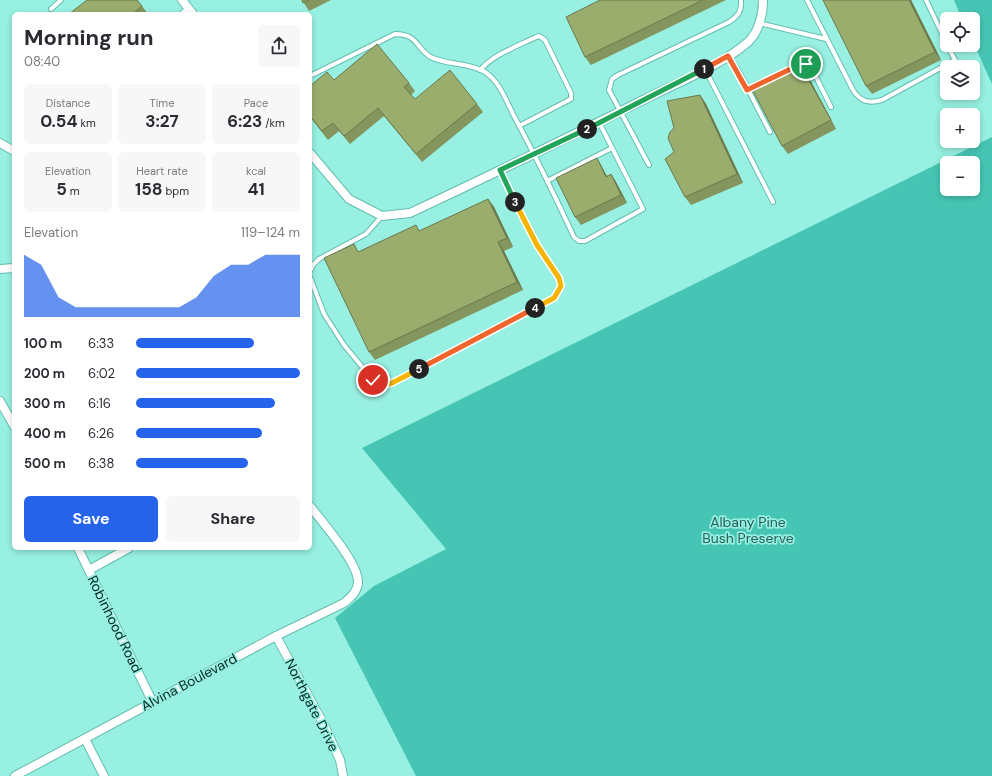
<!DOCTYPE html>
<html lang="en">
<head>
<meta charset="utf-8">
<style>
	:root { --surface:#fff; --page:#f7f7f7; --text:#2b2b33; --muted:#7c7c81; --accent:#2563eb }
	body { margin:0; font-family:"DM Sans",sans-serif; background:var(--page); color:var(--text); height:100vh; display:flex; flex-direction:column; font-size:15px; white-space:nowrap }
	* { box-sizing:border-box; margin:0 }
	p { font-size:13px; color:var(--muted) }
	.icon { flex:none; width:22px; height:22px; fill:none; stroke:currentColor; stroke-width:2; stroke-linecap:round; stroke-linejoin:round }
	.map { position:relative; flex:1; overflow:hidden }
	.drawer { position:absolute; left:12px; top:12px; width:300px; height:538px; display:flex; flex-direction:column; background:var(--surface); border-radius:6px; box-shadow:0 2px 6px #0003 }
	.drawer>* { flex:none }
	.fabs { position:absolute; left:940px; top:12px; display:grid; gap:8px }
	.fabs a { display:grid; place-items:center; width:40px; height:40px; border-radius:6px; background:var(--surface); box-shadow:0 2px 6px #0003; font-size:20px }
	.pin { position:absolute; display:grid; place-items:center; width:34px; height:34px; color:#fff; margin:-17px; border:2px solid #fff; border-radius:50%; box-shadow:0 1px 4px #0007 }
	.km { position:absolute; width:20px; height:20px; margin:-10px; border-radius:50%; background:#222; color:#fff; font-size:11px; line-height:20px; text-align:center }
	.round { display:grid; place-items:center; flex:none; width:42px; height:42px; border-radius:6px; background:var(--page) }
	.overview { display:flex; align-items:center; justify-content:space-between; height:68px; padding:0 12px }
	h1 { font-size:22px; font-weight:700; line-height:30px }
	.metrics { display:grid; grid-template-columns:repeat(3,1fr); gap:6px; height:68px; padding:4px 12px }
	.metrics div { display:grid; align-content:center; border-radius:6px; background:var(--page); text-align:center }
	.metrics b { font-size:17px; font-weight:700 }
	.metrics small { font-size:11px; font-weight:400 }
	.metrics p { font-size:11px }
	.chart { height:112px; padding:8px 12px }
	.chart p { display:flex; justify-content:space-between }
	.chart svg { width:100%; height:72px; margin-top:4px; fill:var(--accent); opacity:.7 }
	.cta { display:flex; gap:8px; margin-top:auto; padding:8px 12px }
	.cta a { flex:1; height:46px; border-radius:6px; background:var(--accent); color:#fff; font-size:16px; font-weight:700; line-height:46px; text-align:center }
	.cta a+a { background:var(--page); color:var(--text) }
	ul { padding:0 12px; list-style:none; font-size:13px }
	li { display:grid; grid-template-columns:64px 48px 1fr; align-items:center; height:30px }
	li i { height:10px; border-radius:5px; background:var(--accent) }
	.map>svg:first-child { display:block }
	.green { fill:#47c5b4; fill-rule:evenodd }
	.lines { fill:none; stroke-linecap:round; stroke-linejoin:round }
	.service-casing { stroke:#64beb0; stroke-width:6 }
	.minor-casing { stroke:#64beb0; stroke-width:10 }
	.service { stroke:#fff; stroke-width:4 }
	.minor { stroke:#fff; stroke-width:8 }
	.wall { fill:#84955e }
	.shaded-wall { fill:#6c794c }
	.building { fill:#9aad6d; stroke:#6c794c }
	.split-1-casing { stroke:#fff; stroke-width:8 }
	.split-2-casing { stroke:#fff; stroke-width:8 }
	.split-3-casing { stroke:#fff; stroke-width:8 }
	.split-4-casing { stroke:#fff; stroke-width:8 }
	.split-5-casing { stroke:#fff; stroke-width:8 }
	.split-6-casing { stroke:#fff; stroke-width:8 }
	.split-1 { stroke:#f0652b; stroke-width:5 }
	.split-2 { stroke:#22a559; stroke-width:5 }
	.split-3 { stroke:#22a559; stroke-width:5 }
	.split-4 { stroke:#f5b400; stroke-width:5 }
	.split-5 { stroke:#f0652b; stroke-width:5 }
	.split-6 { stroke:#f5b400; stroke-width:5 }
	.labels { text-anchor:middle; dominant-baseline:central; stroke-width:3.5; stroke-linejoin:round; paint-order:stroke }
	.park-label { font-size:14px; fill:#265f57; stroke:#97f0e1 }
	.street-label { font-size:14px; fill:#032b26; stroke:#97f0e1 }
</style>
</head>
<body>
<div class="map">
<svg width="992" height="776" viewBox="0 0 992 776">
	<rect width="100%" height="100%" fill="#97f0e1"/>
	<!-- green -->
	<g class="green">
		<polygon points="954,0 992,0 992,84 973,42 973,19 962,19"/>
		<path d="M 992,137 L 992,776 L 416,776 L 335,618 L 374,586 L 446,549 L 362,448 ZM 947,163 L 973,163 L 973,189 L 947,189 Z"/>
	</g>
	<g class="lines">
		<!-- service casing -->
		<g class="service-casing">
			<g id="service">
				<path d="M 807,0 L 853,90 C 860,101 868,104 882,100 L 955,60 L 947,45"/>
				<polyline points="926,0 947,44"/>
				<polyline points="51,9 61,0"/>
				<polyline points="181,14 188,8"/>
				<polyline points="759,23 826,39"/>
				<polyline points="728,56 738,70 770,132"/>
				<polyline points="705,69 773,202"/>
				<path d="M 480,70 C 494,54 518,46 536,37 L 539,36 L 545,40 L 571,93 L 571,99 L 519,126"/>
				<path d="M 310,76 L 395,34 C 417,34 415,46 429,56 C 442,65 469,62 485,72 C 499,81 506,100 513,114 C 535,155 555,196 574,237 L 579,241 L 585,241 L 643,209 L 599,122"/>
				<polyline points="747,90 801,64 806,64 813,71 831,107"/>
				<path d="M 649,165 L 609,90 L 612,79 L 618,75 L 729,22 C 738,16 742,11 741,0"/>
				<polyline points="547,181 612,148"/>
				<polyline points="310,271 313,265 319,259 366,234 382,216"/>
				<polyline points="310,277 324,314 344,345 373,380 383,385 392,383 554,298 561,286 559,278 537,245 500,170"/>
			</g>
		</g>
		<!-- minor casing -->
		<g class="minor-casing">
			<g id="minor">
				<polyline points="182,0 193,14"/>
				<polyline points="0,143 14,151"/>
				<path d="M 310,153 L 349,199 L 382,216 L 410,213 C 489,176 567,138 645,99 C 677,83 722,65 748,42 C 759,32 763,14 763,0"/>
				<polyline points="0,269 14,268"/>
				<polyline points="0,401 14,426"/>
				<polyline points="78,548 152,701"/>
				<polyline points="89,570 129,548"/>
				<polyline points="276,636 324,725 340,760 343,776"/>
				<polyline points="85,739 104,776"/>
				<path d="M 15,776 L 276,636 L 344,603 C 351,597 357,592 358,583 C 359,563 322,522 310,506"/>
			</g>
		</g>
		<!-- service -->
		<use href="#service" class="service"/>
		<!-- minor -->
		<use href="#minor" class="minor"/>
	</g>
	<!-- wall -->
	<g class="wall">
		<polygon points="302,0 331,0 309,11"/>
		<polygon points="600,0 726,0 591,65 585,57"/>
		<polygon points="823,0 911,0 941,60 872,94 866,86"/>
		<polygon points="142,6 148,14 69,14"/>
		<polygon points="807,74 836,129 788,154 782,146"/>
		<polygon points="334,80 409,83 415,91 411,95 415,99 477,104 483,112 422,162 384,116 350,144 339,131 328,140 310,117 310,86"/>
		<polygon points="700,95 706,104 743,183 691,205 685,197 674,152"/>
		<polygon points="597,158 607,176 611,174 616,182 627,203 581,225 575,217"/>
		<polygon points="488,199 494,207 513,247 504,251 523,290 375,360 369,352 359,252 420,231"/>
	</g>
	<!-- shaded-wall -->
	<g class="shaded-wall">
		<polygon points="909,0 911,0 941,60 935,52"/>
		<polygon points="801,66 807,74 836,129"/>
		<polygon points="700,95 706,104 743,183 737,174"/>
		<polygon points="597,158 602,167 611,185 606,177"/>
		<polygon points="611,174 616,182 627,203 621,195"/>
		<polygon points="488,199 494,207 513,247 507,238"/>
		<polygon points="498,242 504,251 523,290 517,282"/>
	</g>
	<!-- building -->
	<g class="building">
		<polygon points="87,0 137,0 142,6 132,14 69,14"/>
		<polygon points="302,0 309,0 303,3"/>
		<polygon points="600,0 703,0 585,57 566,17"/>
		<polygon points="823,0 909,0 935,52 866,86"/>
		<polygon points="377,44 409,83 404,87 415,99 450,70 477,104 416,154 378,108 344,136 333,123 322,131 310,116 310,86 327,72 334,80"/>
		<polygon points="801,66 831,120 782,146 753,91"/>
		<polygon points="700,95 737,174 685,197 665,159 674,152 668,138 670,132 674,128 667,101"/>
		<polygon points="597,158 606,177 611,174 621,195 575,217 556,178"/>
		<polygon points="488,199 507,238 498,242 517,282 369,352 324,258 354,244 358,252 416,225 419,231"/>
	</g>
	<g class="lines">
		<!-- split-1 casing -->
		<g class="split-1-casing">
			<polyline id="split-1" points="704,69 728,56 747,90 801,64 806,64"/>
		</g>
		<!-- split-2 casing -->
		<g class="split-2-casing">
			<polyline id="split-2" points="587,129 704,69"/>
		</g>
		<!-- split-3 casing -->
		<g class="split-3-casing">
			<polyline id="split-3" points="515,202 500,170 587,129"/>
		</g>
		<!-- split-4 casing -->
		<g class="split-4-casing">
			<polyline id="split-4" points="515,202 537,245 559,278 561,286 554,298 535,308"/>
		</g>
		<!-- split-5 casing -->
		<g class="split-5-casing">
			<polyline id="split-5" points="419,369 535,308"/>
		</g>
		<!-- split-6 casing -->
		<g class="split-6-casing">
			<polyline id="split-6" points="373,380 383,385 392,383 419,369"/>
		</g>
		<!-- split-1 -->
		<use href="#split-1" class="split-1"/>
		<!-- split-2 -->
		<use href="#split-2" class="split-2"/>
		<!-- split-3 -->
		<use href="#split-3" class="split-3"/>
		<!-- split-4 -->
		<use href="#split-4" class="split-4"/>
		<!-- split-5 -->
		<use href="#split-5" class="split-5"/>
		<!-- split-6 -->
		<use href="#split-6" class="split-6"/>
	</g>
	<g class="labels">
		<!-- park labels -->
		<g class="park-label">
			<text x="748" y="522">Albany Pine<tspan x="748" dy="16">Bush Preserve</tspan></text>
		</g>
		<!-- street labels -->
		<g class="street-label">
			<text transform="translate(115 624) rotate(64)">Robinhood Road</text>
			<text transform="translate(189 682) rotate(-28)">Alvina Boulevard</text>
			<text transform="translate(312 705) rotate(63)">Northgate Drive</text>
		</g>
	</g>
</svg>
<div class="fabs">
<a><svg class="icon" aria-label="locate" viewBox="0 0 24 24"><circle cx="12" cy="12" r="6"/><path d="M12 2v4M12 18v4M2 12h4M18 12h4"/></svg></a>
<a><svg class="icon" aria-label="layers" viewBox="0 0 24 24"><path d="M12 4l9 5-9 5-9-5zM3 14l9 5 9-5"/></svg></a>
<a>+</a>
<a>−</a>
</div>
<div class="pin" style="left:806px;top:64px;background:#1e9e55"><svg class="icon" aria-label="arrive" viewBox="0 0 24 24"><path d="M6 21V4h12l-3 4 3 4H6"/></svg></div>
<div class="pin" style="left:373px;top:380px;background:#d93025"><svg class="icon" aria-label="check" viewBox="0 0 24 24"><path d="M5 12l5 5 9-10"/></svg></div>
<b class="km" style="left:704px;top:69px">1</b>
<b class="km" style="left:587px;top:129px">2</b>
<b class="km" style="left:515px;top:202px">3</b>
<b class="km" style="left:535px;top:308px">4</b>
<b class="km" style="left:419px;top:369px">5</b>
<section class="drawer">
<div class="overview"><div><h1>Morning run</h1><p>08:40</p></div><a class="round"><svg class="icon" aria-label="share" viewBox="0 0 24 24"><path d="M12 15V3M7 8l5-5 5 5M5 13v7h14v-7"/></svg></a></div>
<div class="metrics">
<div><p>Distance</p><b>0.54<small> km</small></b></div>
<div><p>Time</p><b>3:27</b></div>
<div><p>Pace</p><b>6:23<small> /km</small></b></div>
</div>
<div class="metrics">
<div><p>Elevation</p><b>5<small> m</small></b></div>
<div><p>Heart rate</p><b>158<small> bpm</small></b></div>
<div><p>kcal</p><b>41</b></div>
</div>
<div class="chart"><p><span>Elevation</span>119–124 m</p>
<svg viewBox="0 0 160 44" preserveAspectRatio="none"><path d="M0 44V6L10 12L20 32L30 38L40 38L50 38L60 38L70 38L80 38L90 38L100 32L110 19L120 12L130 12L140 6L150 6L160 6V44z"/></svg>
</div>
<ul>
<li><b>100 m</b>6:33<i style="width:72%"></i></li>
<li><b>200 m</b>6:02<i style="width:100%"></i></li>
<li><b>300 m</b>6:16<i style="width:85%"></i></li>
<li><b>400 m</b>6:26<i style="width:77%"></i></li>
<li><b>500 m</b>6:38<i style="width:68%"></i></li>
</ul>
<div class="cta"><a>Save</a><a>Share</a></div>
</section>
</div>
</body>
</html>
